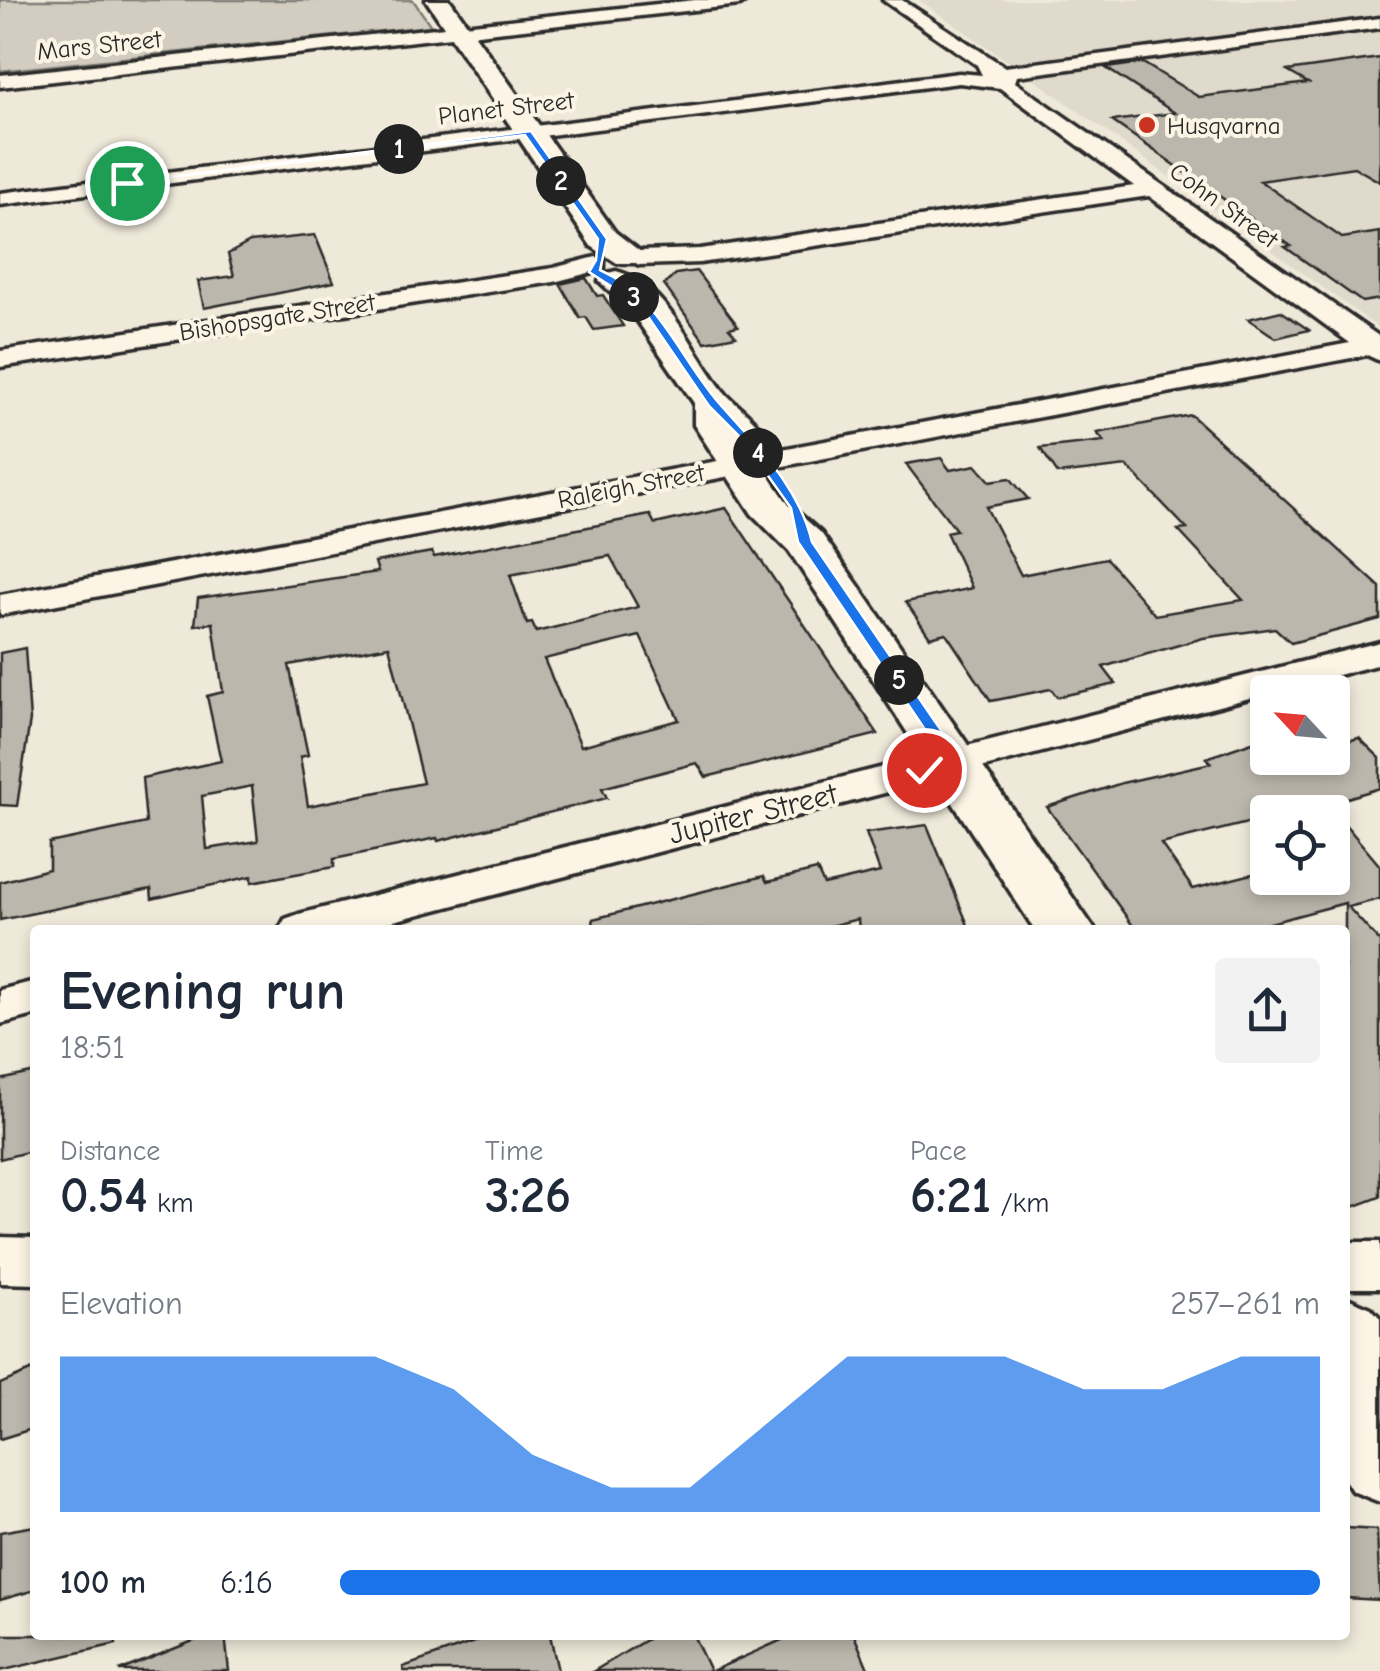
<!DOCTYPE html>
<html lang="en">
<head>
<meta charset="utf-8">
<style>
	:root { --surface:#fff; --page:#f2f2f3; --text:#1f2937; --muted:#747a83; --accent:#1a73e8 }
	body { margin:0; font-family:"Comic Neue",sans-serif; background:var(--page); color:var(--text); height:100vh; display:flex; flex-direction:column; font-size:38px; white-space:nowrap }
	* { box-sizing:border-box; margin:0 }
	p { font-size:32px; color:var(--muted) }
	.icon { flex:none; width:55px; height:55px; fill:none; stroke:currentColor; stroke-width:2; stroke-linecap:round; stroke-linejoin:round }
	.map { position:relative; flex:1; overflow:hidden }
	.sheet { position:absolute; left:30px; top:925px; width:1320px; height:715px; display:flex; flex-direction:column; background:var(--surface); border-radius:10px; box-shadow:0 5px 15px #0003 }
	.sheet>* { flex:none }
	.needle { width:65px; rotate:296deg }
	.tools { position:absolute; left:1250px; top:675px; display:grid; gap:20px }
	.tools a { display:grid; place-items:center; width:100px; height:100px; border-radius:10px; background:var(--surface); box-shadow:0 5px 15px #0003; font-size:50px }
	.pin { position:absolute; display:grid; place-items:center; width:85px; height:85px; color:#fff; margin:-42px; border:5px solid #fff; border-radius:50%; box-shadow:0 2px 10px #0007 }
	.km { position:absolute; width:50px; height:50px; margin:-25px; border-radius:50%; background:#222; color:#fff; font-size:28px; line-height:50px; text-align:center }
	.round { display:grid; place-items:center; flex:none; width:105px; height:105px; border-radius:10px; background:var(--page) }
	.overview { display:flex; align-items:center; justify-content:space-between; height:170px; padding:0 30px }
	h1 { font-size:55px; font-weight:600; line-height:75px }
	.stats { display:grid; grid-template-columns:repeat(3,1fr); gap:15px; height:170px; padding:10px 30px }
	.stats div { display:grid; align-content:center }
	.stats b { font-size:50px; font-weight:600 }
	.stats small { font-size:28px; font-weight:400 }
	.stats p { font-size:28px }
	.chart { height:280px; padding:20px 30px }
	.chart p { display:flex; justify-content:space-between }
	.chart svg { width:100%; height:180px; margin-top:10px; fill:var(--accent); opacity:.7 }
	ul { padding:0 30px; list-style:none; font-size:32px }
	li { display:grid; grid-template-columns:160px 120px 1fr; align-items:center; height:75px }
	li i { height:25px; border-radius:12px; background:var(--accent) }
	.map>svg:first-child { display:block }
	.built { fill:#e0dacc }
	.green { fill:#d2cdc0; stroke:#7e7c76; stroke-width:2.5 }
	.building { fill:#bcb7ac; stroke:#2b2b2b; stroke-width:2.5; fill-rule:evenodd }
	.lines { fill:none; stroke-linecap:round; stroke-linejoin:round }
	.street-casing { stroke:#2b2b2b; stroke-width:7 }
	.primary-casing { stroke:#2b2b2b; stroke-width:7 }
	.street { fill:#fcf5e5; fill-rule:evenodd }
	.primary { fill:#fcf5e5; fill-rule:evenodd }
	.route { fill:#1a73e8; stroke:#fff; stroke-width:2.5 }
	.poi-dot { fill:#c8321e; stroke:#fcf5e5; stroke-width:4 }
	.labels { text-anchor:middle; dominant-baseline:central; stroke-width:8; stroke-linejoin:round; paint-order:stroke }
	.far-street-label { font-size:25px; fill:#2b2b2b; stroke:#fcf5e5 }
	.far-poi-label { font-size:25px; fill:#2b2b2b; stroke:#fcf5e5; text-anchor:start }
	.street-label { font-size:30px; fill:#2b2b2b; stroke:#fcf5e5 }
</style>
</head>
<body>
<div class="map">
<svg width="1380" height="1671" viewBox="0 0 1380 1671">
	<rect width="100%" height="100%" fill="#efe9da"/>
	<filter id="ink" filterUnits="userSpaceOnUse"><feTurbulence type="fractalNoise" baseFrequency=".01" numOctaves="2"/><feDisplacementMap in="SourceGraphic" scale="20" xChannelSelector="R" yChannelSelector="G"/><feConvolveMatrix kernelMatrix="1 2 1 2 8 2 1 2 1" color-interpolation-filters="sRGB"/></filter>
	<g filter="url(#ink)">
		<!-- built -->
		<polygon class="built" points="919,0 1380,0 1380,329 1038,82"/>
		<!-- green -->
		<polygon class="green" points="0,0 413,0 431,26 0,71"/>
		<!-- building -->
		<g class="building">
			<polygon points="1380,58 1380,182 1354,167 1260,181 1342,238 1380,232 1380,299 1362,302 1285,247 1291,246 1112,121 1175,113 1106,68 1143,63 1199,97 1308,83 1287,71"/>
			<polygon points="315,235 334,282 204,308 198,281 234,276 228,254 250,242"/>
			<polygon points="696,271 738,326 729,328 736,336 705,342 664,285 676,274"/>
			<polygon points="586,278 597,296 603,295 623,326 594,330 586,317 580,318 560,284"/>
			<polygon points="1281,311 1309,330 1276,338 1248,319"/>
			<polygon points="1191,415 1380,587 1380,619 1291,643 1275,628 1203,638 1103,667 1116,684 1057,697 1051,689 991,701 946,633 930,637 906,602 972,588 946,532 956,530 906,464 941,458 950,470 976,465 990,481 1010,478 1028,499 986,507 1021,575 1106,558 1155,615 1243,600 1178,530 1187,529 1127,466 1058,474 1040,448 1104,441 1097,433"/>
			<path d="M 726,508 L 878,734 L 706,777 L 697,763 L 602,788 L 607,798 L 438,841 L 437,838 L 334,859 L 334,867 L 252,882 L 252,876 L 152,899 L 151,889 L 0,920 L 0,882 L 49,869 L 49,843 L 146,823 L 142,778 L 221,761 L 207,696 L 223,692 L 213,623 L 195,625 L 198,598 L 378,572 L 375,562 L 432,552 L 434,557 L 650,515 L 655,524 ZM 610,556 L 638,607 L 536,632 L 532,623 L 527,624 L 510,575 ZM 640,636 L 679,720 L 581,746 L 544,659 ZM 389,646 L 423,783 L 308,806 L 300,757 L 308,755 L 289,665 ZM 252,786 L 258,841 L 207,849 L 202,796 Z"/>
			<polygon points="25,648 30,720 17,806 0,805 0,653"/>
			<path d="M 1359,738 L 1380,758 L 1380,788 L 1328,804 L 1380,866 L 1380,899 L 1348,907 L 1380,942 L 1380,1197 L 1345,1210 L 1345,903 L 1244,930 L 1136,930 L 1047,807 L 1122,783 L 1211,763 L 1206,758 L 1258,740 L 1268,749 L 1268,758 L 1332,758 L 1332,745 ZM 1268,812 L 1332,812 L 1332,878 L 1268,878 L 1268,870 L 1193,889 L 1161,844 L 1268,818 Z"/>
			<polygon points="927,825 970,930 859,930 858,919 813,930 594,930 593,919 764,876 767,882 817,870 824,885 880,872 866,833"/>
			<polygon points="35,1072 35,1150 0,1159 0,1080"/>
			<polygon points="35,1369 35,1428 0,1439 0,1384"/>
			<polygon points="35,1526 35,1590 0,1600 0,1532"/>
			<polygon points="1345,1528 1377,1530 1380,1600 1345,1598"/>
			<polygon points="0,1635 115,1635 116,1644 0,1671"/>
			<polygon points="208,1635 225,1635 229,1671 119,1671"/>
			<polygon points="494,1635 550,1635 558,1671 404,1671 403,1667"/>
			<polygon points="654,1635 693,1635 710,1671 594,1671"/>
			<polygon points="793,1635 854,1635 869,1671 712,1671"/>
		</g>
		<g class="lines">
			<!-- street casing -->
			<g class="street-casing">
				<g id="street">
					<polygon points="695,0 748,0 740,5 0,87 0,75"/>
					<polygon points="883,0 902,0 1005,67 1380,18 1380,28 1017,76 1015,82 1380,337 1380,361 1367,355 0,615 0,595 1350,343 1149,196 700,263 639,265 628,258 639,251 700,249 1134,186 1000,88 959,83 0,205 0,193 959,73 982,75 977,65"/>
					<polygon points="596,257 604,259 604,269 554,282 0,367 0,351 553,268"/>
					<polygon points="1380,642 1380,664 359,930 279,930 285,919 299,914"/>
					<polygon points="35,981 35,1015 0,1024 0,990"/>
					<polygon points="0,1237 35,1238 35,1284 0,1283"/>
					<rect x="1345" y="1242" width="35" height="46"/>
				</g>
			</g>
			<!-- primary casing -->
			<g class="primary-casing">
				<g id="primary">
					<polygon points="426,0 450,0 615,232 646,256 641,263 617,263 591,246"/>
					<path d="M 616,271 C 668,284 694,356 726,394 C 737,406 751,415 760,428 L 754,436 L 744,439 L 789,505 L 821,533 L 858,585 L 1095,930 L 1035,930 L 819,596 L 789,551 L 752,514 L 694,425 L 694,403 L 630,310 L 599,281 L 604,274 Z"/>
					<polygon points="1345,1297 1371,1308 1380,1318 1380,1502 1352,1491 1345,1480"/>
				</g>
			</g>
			<!-- street -->
			<use href="#street" class="street"/>
			<!-- primary -->
			<use href="#primary" class="primary"/>
		</g>
	</g>
	<!-- route -->
	<path class="route" d="M 531,131 L 607,239 L 600,270 C 659,296 678,355 718,402 C 756,446 798,484 812,542 L 960,758 L 960,766 L 918,774 L 918,767 L 945,759 L 798,542 L 791,508 L 741,438 L 709,406 L 640,305 L 589,272 L 596,260 L 598,239 L 525,135 L 122,183 Z"/>
	<!-- markers -->
	<circle class="poi-dot" cx="1147" cy="125" r="10"/>
	<g class="labels">
		<!-- far-street labels -->
		<g class="far-street-label">
			<text transform="translate(99 45) rotate(-6)">Mars Street</text>
			<text transform="translate(506 108) rotate(-7)">Planet Street</text>
			<text transform="translate(1224 205) rotate(36)">Cohn Street</text>
			<text transform="translate(277 317) rotate(-9)">Bishopsgate Street</text>
			<text transform="translate(631 486) rotate(-11)">Raleigh Street</text>
		</g>
		<!-- far-poi labels -->
		<g class="far-poi-label">
			<text x="1167" y="125">Husqvarna</text>
		</g>
		<!-- street labels -->
		<g class="street-label">
			<text transform="translate(753 814) rotate(-14)">Jupiter Street</text>
		</g>
	</g>
</svg>
<div class="tools">
<a><svg class="needle" viewBox="-14 -14 28 28"><path d="M0-13l5 13h-10z" fill="#e53935"/><path d="M0 13l5-13h-10z" fill="#747a83"/></svg></a>
<a><svg class="icon" aria-label="locate" viewBox="0 0 24 24"><circle cx="12" cy="12" r="6"/><path d="M12 2v4M12 18v4M2 12h4M18 12h4"/></svg></a>
</div>
<div class="pin" style="left:127px;top:183px;background:#1e9e55"><svg class="icon" aria-label="arrive" viewBox="0 0 24 24"><path d="M6 21V4h12l-3 4 3 4H6"/></svg></div>
<div class="pin" style="left:924px;top:770px;background:#d93025"><svg class="icon" aria-label="check" viewBox="0 0 24 24"><path d="M5 12l5 5 9-10"/></svg></div>
<b class="km" style="left:399px;top:149px">1</b>
<b class="km" style="left:561px;top:181px">2</b>
<b class="km" style="left:634px;top:297px">3</b>
<b class="km" style="left:758px;top:453px">4</b>
<b class="km" style="left:899px;top:680px">5</b>
<section class="sheet">
<div class="overview"><div><h1>Evening run</h1><p>18:51</p></div><a class="round"><svg class="icon" aria-label="share" viewBox="0 0 24 24"><path d="M12 15V3M7 8l5-5 5 5M5 13v7h14v-7"/></svg></a></div>
<div class="stats">
<div><p>Distance</p><b>0.54<small> km</small></b></div>
<div><p>Time</p><b>3:26</b></div>
<div><p>Pace</p><b>6:21<small> /km</small></b></div>
</div>
<div class="chart"><p><span>Elevation</span>257–261 m</p>
<svg viewBox="0 0 160 44" preserveAspectRatio="none"><path d="M0 44V6L10 6L20 6L30 6L40 6L50 14L60 30L70 38L80 38L90 22L100 6L110 6L120 6L130 14L140 14L150 6L160 6V44z"/></svg>
</div>
<ul>
<li><b>100 m</b>6:16<i style="width:100%"></i></li>
</ul>
</section>
</div>
</body>
</html>
